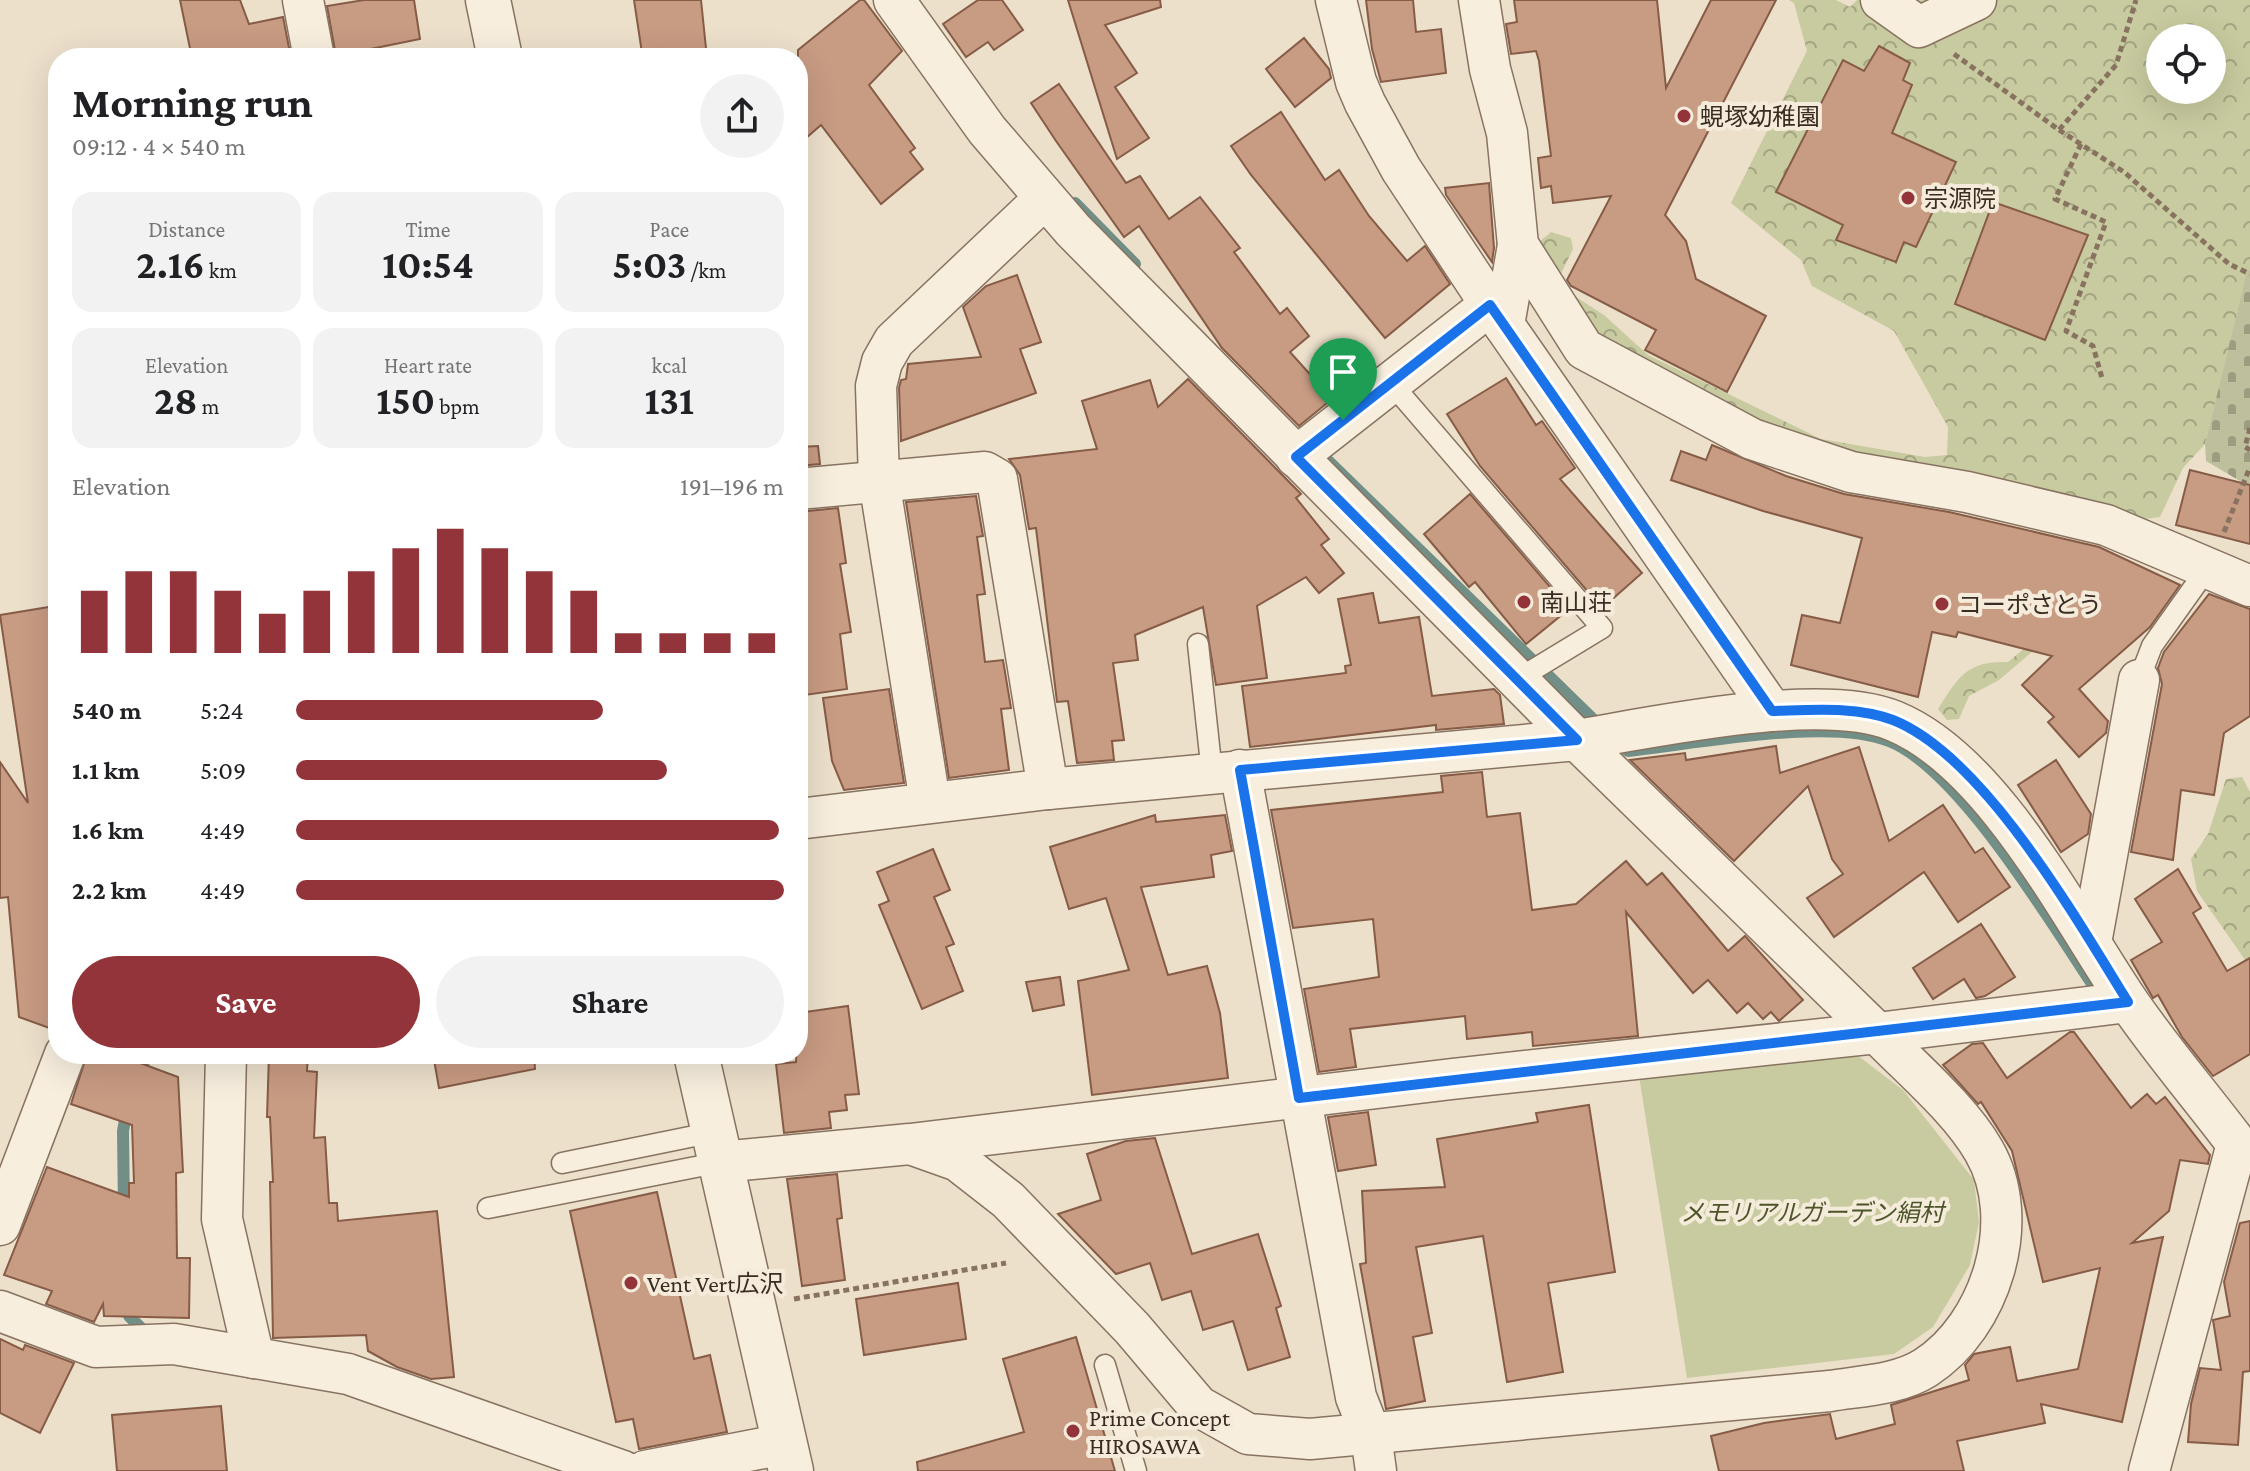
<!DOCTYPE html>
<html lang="en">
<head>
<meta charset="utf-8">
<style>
	:root { --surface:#fff; --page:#f2f2f2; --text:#202124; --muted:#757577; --accent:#93343a }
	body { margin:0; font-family:"Crimson Pro","Noto Sans JP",serif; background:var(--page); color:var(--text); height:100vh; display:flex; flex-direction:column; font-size:30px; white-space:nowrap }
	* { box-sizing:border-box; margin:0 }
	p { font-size:26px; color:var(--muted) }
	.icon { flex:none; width:44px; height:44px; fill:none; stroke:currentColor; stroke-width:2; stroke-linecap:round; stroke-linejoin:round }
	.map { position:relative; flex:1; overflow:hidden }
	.sheet { position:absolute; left:48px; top:48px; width:760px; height:1016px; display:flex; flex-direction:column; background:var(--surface); border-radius:32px; box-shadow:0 8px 32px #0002 }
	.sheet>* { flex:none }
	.tools { position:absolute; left:2146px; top:24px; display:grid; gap:16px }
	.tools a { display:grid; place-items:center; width:80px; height:80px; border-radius:50%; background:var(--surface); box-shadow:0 8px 32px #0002; font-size:40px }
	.pin { position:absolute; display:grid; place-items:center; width:68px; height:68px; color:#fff; margin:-82px -34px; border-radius:50% 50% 50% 0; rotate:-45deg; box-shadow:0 0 8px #0007 }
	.pin .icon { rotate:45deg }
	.round { display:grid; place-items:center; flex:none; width:84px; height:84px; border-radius:42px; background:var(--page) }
	.summary { display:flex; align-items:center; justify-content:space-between; height:136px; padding:0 24px }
	h1 { font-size:44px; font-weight:700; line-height:60px }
	.figures { display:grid; grid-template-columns:repeat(3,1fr); gap:12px; height:136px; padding:8px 24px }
	.figures div { display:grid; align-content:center; border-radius:20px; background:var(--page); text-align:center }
	.figures b { font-size:40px; font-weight:700 }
	.figures small { font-size:22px; font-weight:400 }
	.figures p { font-size:22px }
	.chart { height:224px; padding:16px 24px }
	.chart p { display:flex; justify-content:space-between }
	.chart svg { width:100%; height:144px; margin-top:8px; stroke:var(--accent); stroke-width:6 }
	.action { display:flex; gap:16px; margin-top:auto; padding:16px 24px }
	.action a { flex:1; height:92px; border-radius:48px; background:var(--accent); color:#fff; font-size:32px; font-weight:700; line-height:92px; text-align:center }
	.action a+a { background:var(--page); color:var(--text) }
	ul { padding:0 24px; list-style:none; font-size:26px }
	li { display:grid; grid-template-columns:128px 96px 1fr; align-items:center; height:60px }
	li i { height:20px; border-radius:10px; background:var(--accent) }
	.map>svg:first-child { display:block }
	.forest { fill:url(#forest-crowns); fill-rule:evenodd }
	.cemetery { fill:url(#cemetery-stones) }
	.park { fill:#c8ca9f }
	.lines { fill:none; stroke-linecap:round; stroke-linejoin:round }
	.stream { stroke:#718f86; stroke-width:12 }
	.building { fill:#c89b83; stroke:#865c47; stroke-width:2 }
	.service-casing { stroke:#887360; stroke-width:23 }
	.minor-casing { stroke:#887360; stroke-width:43 }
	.tertiary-casing { stroke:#887360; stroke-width:47 }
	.path { stroke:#887360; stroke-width:5; stroke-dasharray:6 4; stroke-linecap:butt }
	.service { stroke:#f7eede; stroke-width:20 }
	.minor { stroke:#f7eede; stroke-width:40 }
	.tertiary { stroke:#f7eede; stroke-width:44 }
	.route-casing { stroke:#fff; stroke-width:16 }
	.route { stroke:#1a73e8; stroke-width:10 }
	.poi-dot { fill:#93343a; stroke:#f4ebda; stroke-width:3 }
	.labels { text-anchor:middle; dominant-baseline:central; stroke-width:8; stroke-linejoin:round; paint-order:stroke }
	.poi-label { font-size:24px; fill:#3a2c22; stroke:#f4ebda; text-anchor:start }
	.park-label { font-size:24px; font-style:italic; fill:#4d552a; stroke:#f4ebda }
</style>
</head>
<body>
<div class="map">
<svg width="2250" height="1471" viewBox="0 0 2250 1471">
	<defs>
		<pattern id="forest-crowns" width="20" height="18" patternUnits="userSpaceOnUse" patternTransform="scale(2)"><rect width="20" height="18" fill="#c8ca9f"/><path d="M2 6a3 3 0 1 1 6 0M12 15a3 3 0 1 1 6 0" fill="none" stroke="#a3a481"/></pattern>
		<pattern id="cemetery-stones" width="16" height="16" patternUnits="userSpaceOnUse" patternTransform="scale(2)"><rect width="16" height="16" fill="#bec09d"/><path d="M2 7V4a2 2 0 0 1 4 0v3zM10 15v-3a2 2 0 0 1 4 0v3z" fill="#9b9c80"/></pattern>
	</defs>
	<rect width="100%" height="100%" fill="#ece0cb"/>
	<!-- forest -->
	<g class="forest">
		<path d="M 1789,0 L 1836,0 L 1850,7 L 1857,0 L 2250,0 L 2250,270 L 2247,272 L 2205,444 L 2183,468 L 2160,517 L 2130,521 L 1816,450 L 1592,341 L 1532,248 L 1551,232 L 1571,238 L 1573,249 L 1556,284 L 1604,315 L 1648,355 L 1821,439 L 1925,457 L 1947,455 L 1948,427 L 1894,331 L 1812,286 L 1801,260 L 1731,203 L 1807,51 L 1794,3 ZM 2160,38 L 2212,38 L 2212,90 L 2160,90 Z"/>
		<path d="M 2060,628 L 1999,680 L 1969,696 L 1959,719 L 1947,720 L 1938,709 C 1959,676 1967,661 2008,662 L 2037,638 Z"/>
		<polygon points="2242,777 2250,792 2250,967 2197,891 2191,859 2208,834 2226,779"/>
	</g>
	<!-- cemetery -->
	<polygon class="cemetery" points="2250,270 2250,487 2206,461 2205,444 2247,271"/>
	<!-- park -->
	<polygon class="park" points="1853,1052 1903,1090 1974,1180 1979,1222 1970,1265 1933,1327 1894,1354 1687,1378 1639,1076"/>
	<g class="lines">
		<!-- stream -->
		<g class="stream">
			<polyline points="1075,203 1135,264"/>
			<polyline points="1316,449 1600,726"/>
			<path d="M 1620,744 L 1628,751 C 1695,744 1829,717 1889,741 C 1961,769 2056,931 2101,997"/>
			<polyline points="138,1077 147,1054"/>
			<polyline points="124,1211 123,1131 127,1109"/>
			<polyline points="127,1301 129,1316 144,1331 149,1331"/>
		</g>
	</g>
	<!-- building -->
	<g class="building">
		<polygon points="180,0 240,0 249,24 283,17 291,58 192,58"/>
		<polygon points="364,0 414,0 420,39 336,56 327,6"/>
		<polygon points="634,0 701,0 707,58 661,58 660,49 642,53"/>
		<polygon points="860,0 864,0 902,51 869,85 915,148 910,152 923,169 881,204 821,125 798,145 798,50"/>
		<polygon points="978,0 1002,0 1023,30 994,50 988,42 966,57 943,24"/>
		<polygon points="1068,0 1160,0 1161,7 1105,25 1137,73 1115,87 1149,138 1117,159"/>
		<polygon points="1366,0 1413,0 1416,32 1441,29 1446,73 1381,82 1372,49"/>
		<polygon points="1514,0 1657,0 1666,88 1711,0 1776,0 1665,215 1686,241 1696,279 1766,316 1727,392 1645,350 1656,330 1571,286 1567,280 1611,196 1553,203 1551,186 1541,188 1538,158 1551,156 1539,61 1536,51 1511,54 1506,24 1517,22"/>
		<polygon points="1304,38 1329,69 1331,78 1295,107 1266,69"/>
		<polygon points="1879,46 1910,63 1903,80 1912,85 1892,133 1956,162 1916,247 1904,242 1896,262 1836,240 1843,225 1776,192 1843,60 1864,71"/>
		<polygon points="1059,84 1126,183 1140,176 1169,219 1200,197 1240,248 1234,252 1280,314 1287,308 1309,336 1290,352 1332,399 1299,426 1222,348 1139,226 1124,237 1056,141 1031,103"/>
		<polygon points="1281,112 1325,180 1339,170 1369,216 1407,261 1425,246 1450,284 1385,338 1251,175 1231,146"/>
		<polygon points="1489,183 1494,248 1492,262 1446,195 1445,188"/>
		<polygon points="1993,202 2088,235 2045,340 1955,304"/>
		<polygon points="1017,275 1041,342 1020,349 1036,393 901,441 899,388 901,380 906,379 908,364 981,357 963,307 986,286"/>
		<polygon points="1506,378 1536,425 1542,421 1575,468 1560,479 1642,573 1608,603 1595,588 1589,593 1480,466 1447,414"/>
		<polygon points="1188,379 1301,494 1296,498 1329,539 1321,545 1344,573 1319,593 1306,577 1257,606 1267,678 1216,685 1203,607 1135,635 1138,660 1113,663 1124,740 1112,741 1114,760 1077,763 1068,701 1057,702 1036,528 1029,529 1020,475 1009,459 1097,449 1082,401 1150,380 1158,407"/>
		<polygon points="1712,445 1786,476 1844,494 1949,512 2099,547 2180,585 2150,627 2079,689 2108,721 2106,733 2079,757 2048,722 2054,717 2022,685 2052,656 1958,632 1956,637 1932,632 1918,697 1791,665 1802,615 1840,623 1862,538 1763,511 1671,480 1681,451 1706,460"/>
		<polygon points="818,446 820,464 798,466 798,447"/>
		<polygon points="2190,470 2250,485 2250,544 2176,525"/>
		<polygon points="1470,494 1569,609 1526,644 1475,582 1469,587 1424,534"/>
		<polygon points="976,496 983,536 977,537 985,594 977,595 985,662 1003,660 1011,708 1001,709 1009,770 949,778 906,502"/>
		<polygon points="838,508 846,563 840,564 851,632 840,634 847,689 805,695 798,678 798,512"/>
		<polygon points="1373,593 1379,623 1419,617 1432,696 1494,689 1500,695 1504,724 1436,730 1436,725 1250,747 1242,686 1346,673 1345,666 1351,665 1338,599"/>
		<polygon points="2209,594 2250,609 2250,716 2224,733 2214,795 2181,790 2173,860 2131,852 2162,684 2158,668 2164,652"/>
		<polygon points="55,606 58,1010 52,1029 19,1017 8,897 0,898 0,762 28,803 0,615"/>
		<polygon points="889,689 904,783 844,790 832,761 823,698"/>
		<polygon points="1776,746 1780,773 1859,747 1889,841 1943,805 1975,853 1983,848 2010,887 1958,922 1924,872 1834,937 1807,898 1843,874 1832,859 1808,786 1734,861 1630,760 1685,753 1686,760"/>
		<polygon points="2056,760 2091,814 2088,834 2061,852 2018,785"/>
		<polygon points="1482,772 1487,817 1520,813 1532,910 1576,904 1626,861 1647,885 1662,873 1728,951 1745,936 1803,1000 1779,1021 1771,1012 1763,1019 1748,1003 1737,1013 1708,980 1693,993 1626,912 1638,1036 1533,1046 1532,1032 1467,1039 1465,1016 1350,1029 1356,1067 1319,1072 1304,989 1379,977 1373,919 1293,928 1271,810 1443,792 1441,776"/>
		<polygon points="1155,815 1156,822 1225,815 1232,851 1211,855 1214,877 1141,887 1168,975 1207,966 1220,1013 1228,1078 1092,1095 1078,981 1129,970 1106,898 1069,909 1050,847"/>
		<polygon points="933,849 950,890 934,897 954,944 946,947 963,991 922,1009 879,905 889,901 877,872"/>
		<polygon points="2178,869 2201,908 2193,913 2227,971 2250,958 2250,1054 2213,1076 2182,1037 2158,995 2153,998 2131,960 2162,942 2135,899"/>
		<polygon points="1981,924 2015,977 1985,996 1976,998 1964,979 1933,999 1913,968"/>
		<polygon points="1060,977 1064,1005 1033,1011 1026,982"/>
		<polygon points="848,1006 859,1094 845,1095 847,1110 829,1112 831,1128 784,1133 776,1064 796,1062 798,1013"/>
		<polygon points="2070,1032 2074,1032 2131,1108 2147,1094 2156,1104 2165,1097 2210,1155 2208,1164 2180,1160 2169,1211 2132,1243 2163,1237 2122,1422 2041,1404 2045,1423 1957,1441 1964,1471 1719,1471 1711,1436 1764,1423 1830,1414 1836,1439 1895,1424 1891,1405 1969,1380 1965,1365 1974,1354 2010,1347 2017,1381 2078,1369 2100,1268 2043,1282 2012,1151 1981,1102 1978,1104 1943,1065 1972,1044 1983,1043 2007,1078"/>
		<polygon points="87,1054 116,1054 178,1077 183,1172 176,1173 177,1258 190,1258 189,1318 104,1316 103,1304 94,1322 46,1304 52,1291 4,1275 47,1167 129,1197 129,1183 134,1183 132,1125 71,1104"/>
		<polygon points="269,1054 308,1054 307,1071 317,1072 314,1138 325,1137 329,1203 337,1203 338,1221 437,1211 454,1377 431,1379 397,1367 368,1351 366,1335 273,1338 270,1182 273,1182 270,1117 267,1117"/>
		<polygon points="433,1054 534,1054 535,1069 439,1088"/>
		<polygon points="1589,1105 1615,1272 1548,1283 1563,1372 1507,1382 1483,1236 1416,1247 1432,1333 1413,1337 1425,1401 1386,1409 1360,1264 1366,1263 1362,1191 1445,1187 1437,1139 1538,1122 1536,1113"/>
		<polygon points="1368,1112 1376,1165 1338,1171 1328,1117"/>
		<polygon points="1155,1138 1192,1254 1258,1234 1281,1306 1276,1308 1290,1357 1248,1370 1233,1321 1203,1330 1191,1291 1162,1300 1150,1263 1116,1274 1058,1214 1101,1200 1087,1154 1126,1141"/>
		<polygon points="837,1174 842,1218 837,1219 845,1280 802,1286 787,1179"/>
		<polygon points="657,1192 694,1359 710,1355 727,1432 639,1449 633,1419 616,1422 570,1211"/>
		<polygon points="2250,1221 2250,1371 2243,1372 2238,1445 2188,1442 2191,1404 2200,1368 2221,1370 2213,1320 2230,1316 2224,1282 2240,1223"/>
		<polygon points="958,1283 966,1339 864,1355 856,1299"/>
		<polygon points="1076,1337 1115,1471 918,1471 917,1462 1024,1432 1003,1359"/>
		<polygon points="0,1339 23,1350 25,1345 74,1363 40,1433 0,1413"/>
		<polygon points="221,1406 227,1471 117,1471 112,1415"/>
	</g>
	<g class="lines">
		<!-- service casing -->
		<g class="service-casing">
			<g id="service">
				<polyline points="1391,383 1602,628 1518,679"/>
				<polyline points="1198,644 1212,773"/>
				<polyline points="2139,680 2152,646 2209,566"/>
				<polyline points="562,1163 714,1132"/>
				<polyline points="488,1208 721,1162"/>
				<polyline points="1105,1365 1136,1471"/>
			</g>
		</g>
		<!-- minor casing -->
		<g class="minor-casing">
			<g id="minor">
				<polyline points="303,0 314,58"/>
				<path d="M 894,0 L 987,130 L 1073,230 L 1577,740 C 1655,727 1822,691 1894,721 C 1992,761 2069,914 2127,1000 C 2161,1050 2201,1096 2237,1144 L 2250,1154"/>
				<polyline points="1336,0 1356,82 1365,103 1401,169 1504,325"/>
				<polyline points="1479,0 1490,69 1507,133 1518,245 1584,349 1752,439 1851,472 1967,492 2106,525 2250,586"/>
				<polyline points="1881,0 1919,27 1976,0"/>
				<polyline points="1518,245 1504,325 1772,711"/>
				<polyline points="1296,457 1490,305"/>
				<polyline points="798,489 985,472 997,479 1048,789"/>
				<polyline points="1240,770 1356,1397 1371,1435 1376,1471"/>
				<polyline points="930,802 879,480 876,386 882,362 894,341 1044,199"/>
				<polyline points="2091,943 2139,680"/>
				<polyline points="1877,1033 2128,1002"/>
				<polyline points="226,1054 222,1219 254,1358"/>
				<path d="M 913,1145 L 958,1161 L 1008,1200 L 1132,1328 L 1198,1406 L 1248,1434 L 1310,1439 L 1830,1391 C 1860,1386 1898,1385 1925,1368 C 1991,1326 2024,1220 1984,1151 C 1960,1109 1911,1068 1877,1033"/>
				<polyline points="721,1162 910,1144 1452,1079 1877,1033 1577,740 1048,789 798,819"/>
				<polyline points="0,1225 65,1054"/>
				<polyline points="0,1311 96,1347 174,1344 348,1374 623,1471"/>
				<polyline points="645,1471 784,1444"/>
				<polyline points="2149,1471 2237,1144"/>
			</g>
		</g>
		<!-- tertiary casing -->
		<g class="tertiary-casing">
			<g id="tertiary">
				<polyline points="488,0 500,58"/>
				<polyline points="696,1054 791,1471"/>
			</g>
		</g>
		<!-- path -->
		<g class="path">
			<polyline points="1954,54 2059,130 2116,65 2136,0"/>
			<polyline points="2059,130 2124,172 2229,264 2250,274"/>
			<polyline points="2081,144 2055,199 2106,222 2066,331 2093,346 2102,378"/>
			<polyline points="2250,428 2245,447 2250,450"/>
			<polyline points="2224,532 2250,467"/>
			<polyline points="794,1299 1006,1263"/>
		</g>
		<!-- service -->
		<use href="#service" class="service"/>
		<!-- minor -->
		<use href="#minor" class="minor"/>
		<!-- tertiary -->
		<use href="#tertiary" class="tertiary"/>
	</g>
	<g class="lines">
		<!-- route casing -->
		<g class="route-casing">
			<path id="route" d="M 1490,305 L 1772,711 C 1811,710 1856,706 1893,720 C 1984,756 2077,920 2128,1002 L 1299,1098 L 1240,770 L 1577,740 L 1296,457 Z"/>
		</g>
		<!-- route -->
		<use href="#route" class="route"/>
	</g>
	<!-- markers -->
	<g class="poi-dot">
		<circle cx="1684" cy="116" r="8"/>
		<circle cx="1908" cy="198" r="8"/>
		<circle cx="1524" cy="602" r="8"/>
		<circle cx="1942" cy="604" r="8"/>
		<circle cx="631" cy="1283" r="8"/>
		<circle cx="1073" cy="1431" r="8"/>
	</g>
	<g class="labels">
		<!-- poi labels -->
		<g class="poi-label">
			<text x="1700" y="116">蜆塚幼稚園</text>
			<text x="1924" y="198">宗源院</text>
			<text x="1540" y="602">南山荘</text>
			<text x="1958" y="604">コーポさとう</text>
			<text x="647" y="1283">Vent Vert広沢</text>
			<text x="1089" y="1417">Prime Concept<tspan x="1089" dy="28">HIROSAWA</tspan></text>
		</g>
		<!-- park labels -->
		<g class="park-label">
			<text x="1812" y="1212">メモリアルガーデン絹村</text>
		</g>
	</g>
</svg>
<div class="tools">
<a><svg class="icon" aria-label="locate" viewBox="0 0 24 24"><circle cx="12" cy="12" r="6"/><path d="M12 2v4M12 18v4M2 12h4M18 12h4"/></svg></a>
</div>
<div class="pin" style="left:1343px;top:420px;background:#1e9e55"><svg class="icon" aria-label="arrive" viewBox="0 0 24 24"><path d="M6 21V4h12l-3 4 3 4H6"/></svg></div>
<section class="sheet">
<div class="summary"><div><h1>Morning run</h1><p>09:12 · 4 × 540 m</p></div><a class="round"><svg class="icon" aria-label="share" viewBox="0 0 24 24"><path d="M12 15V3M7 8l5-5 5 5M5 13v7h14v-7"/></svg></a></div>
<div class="figures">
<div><p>Distance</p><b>2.16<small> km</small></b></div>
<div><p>Time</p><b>10:54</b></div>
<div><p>Pace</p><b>5:03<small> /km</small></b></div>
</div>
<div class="figures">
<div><p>Elevation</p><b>28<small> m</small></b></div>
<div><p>Heart rate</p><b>150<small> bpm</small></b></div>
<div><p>kcal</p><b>131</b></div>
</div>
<div class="chart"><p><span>Elevation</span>191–196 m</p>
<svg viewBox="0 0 160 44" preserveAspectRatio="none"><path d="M5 44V25M15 44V19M25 44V19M35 44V25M45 44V32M55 44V25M65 44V19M75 44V12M85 44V6M95 44V12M105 44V19M115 44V25M125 44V38M135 44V38M145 44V38M155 44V38"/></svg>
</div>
<ul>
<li><b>540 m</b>5:24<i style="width:63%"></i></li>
<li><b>1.1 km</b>5:09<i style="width:76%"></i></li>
<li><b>1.6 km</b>4:49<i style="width:99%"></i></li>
<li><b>2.2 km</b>4:49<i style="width:100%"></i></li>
</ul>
<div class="action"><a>Save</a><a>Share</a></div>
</section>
</div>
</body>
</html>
